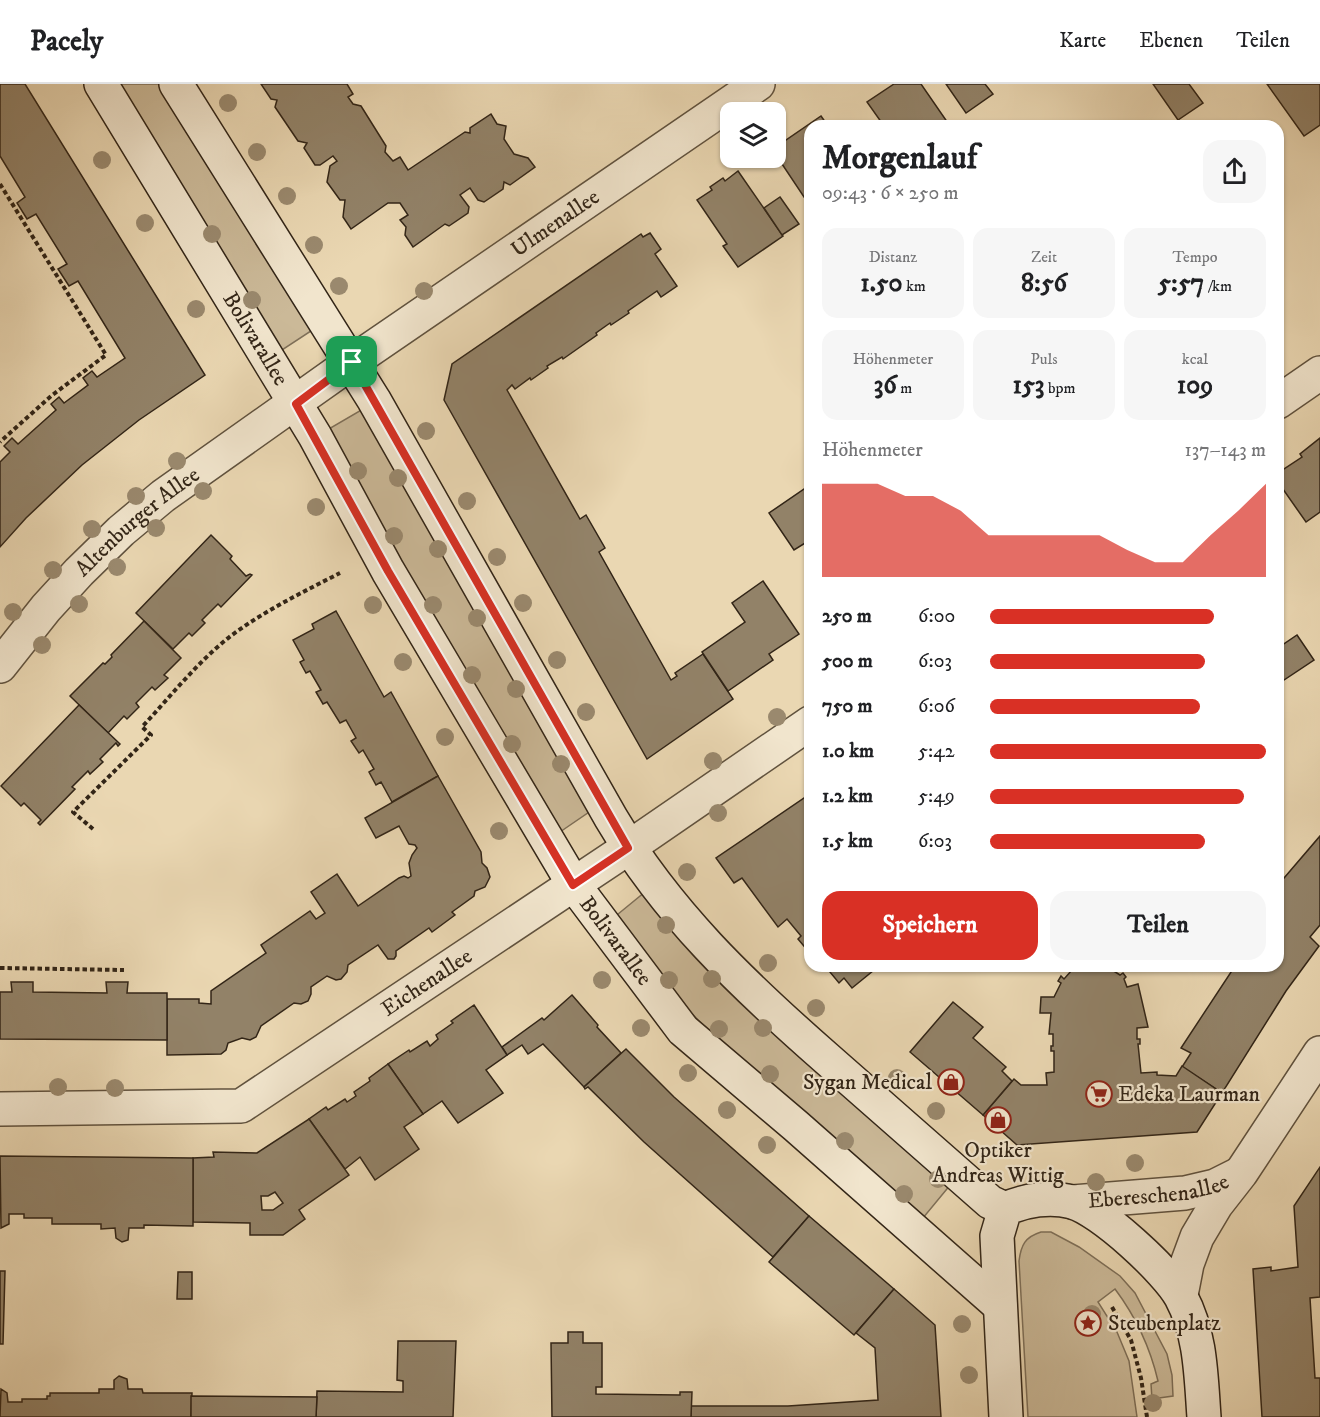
<!DOCTYPE html>
<html lang="de">
<head>
<meta charset="utf-8">
<style>
	:root { --surface:#fff; --page:#f6f6f6; --text:#202124; --muted:#757577; --line:#e0e0e0; --accent:#d93025 }
	body { margin:0; font-family:"IM FELL DW Pica",serif; background:var(--page); color:var(--text); height:100vh; display:flex; flex-direction:column; font-size:22px; white-space:nowrap }
	* { box-sizing:border-box; margin:0 }
	p { font-size:20px; color:var(--muted) }
	.icon { flex:none; width:33px; height:33px; fill:none; stroke:currentColor; stroke-width:2; stroke-linecap:round; stroke-linejoin:round }
	.map { position:relative; flex:1; overflow:hidden }
	.side { position:absolute; left:804px; top:36px; width:480px; height:852px; display:flex; flex-direction:column; background:var(--surface); border-radius:18px; box-shadow:0 2px 4px #0004 }
	.side>* { flex:none }
	.buttons { position:absolute; left:720px; top:18px; display:grid; gap:12px }
	.buttons a { display:grid; place-items:center; width:66px; height:66px; border-radius:12px; background:var(--surface); box-shadow:0 2px 4px #0004; font-size:30px }
	.pin { position:absolute; display:grid; place-items:center; width:51px; height:51px; color:#fff; margin:-26px; border-radius:12px; box-shadow:0 3px 9px #0006 }
	.round { display:grid; place-items:center; flex:none; width:63px; height:63px; border-radius:18px; background:var(--page) }
	.overview { display:flex; align-items:center; justify-content:space-between; height:102px; padding:0 18px }
	h1 { font-size:33px; font-weight:800; line-height:45px }
	.metrics { display:grid; grid-template-columns:repeat(3,1fr); gap:9px; height:102px; padding:6px 18px }
	.metrics div { display:grid; align-content:center; border-radius:15px; background:var(--page); text-align:center }
	.metrics b { font-size:26px; font-weight:800 }
	.metrics small { font-size:16px; font-weight:400 }
	.metrics p { font-size:16px }
	.chart { height:168px; padding:12px 18px }
	.chart p { display:flex; justify-content:space-between }
	.chart svg { width:100%; height:108px; margin-top:6px; fill:var(--accent); opacity:.7 }
	.primary-button { display:flex; gap:12px; margin-top:auto; padding:12px 18px }
	.primary-button a { flex:1; height:69px; border-radius:18px; background:var(--accent); color:#fff; font-size:24px; font-weight:800; line-height:69px; text-align:center }
	.primary-button a+a { background:var(--page); color:var(--text) }
	ul { padding:0 18px; list-style:none; font-size:20px }
	li { display:grid; grid-template-columns:96px 72px 1fr; align-items:center; height:45px }
	li i { height:15px; border-radius:8px; background:var(--accent) }
	header { display:flex; align-items:center; gap:36px; box-sizing:border-box; height:84px; padding:0 30px; background:var(--surface); border-bottom:2px solid var(--line) }
	header strong { font-size:28px }
	nav { display:flex; gap:33px; margin-inline-start:auto; font-size:21px }
	.map>svg:first-child { display:block }
	.green { fill:#cbb998; stroke:#7e6f58; stroke-width:1.5 }
	.building { fill:#928268; stroke:#322517; stroke-width:1.5; fill-rule:evenodd }
	.lines { fill:none; stroke-linecap:round; stroke-linejoin:round }
	.street-casing { stroke:#60523e; stroke-width:36 }
	.secondary-casing { stroke:#322517; stroke-width:36 }
	.path { stroke:#322517; stroke-width:4; stroke-dasharray:4.5 3; stroke-linecap:butt }
	.street { stroke:#f1e5cd; stroke-width:33 }
	.secondary { stroke:#f1e5cd; stroke-width:33 }
	.tree { fill:#9a896e }
	.route-casing { stroke:#fff; stroke-width:12 }
	.route { stroke:#d93025; stroke-width:8 }
	.labels { text-anchor:middle; dominant-baseline:central; stroke-width:4.5; stroke-linejoin:round; paint-order:stroke }
	.street-label { font-size:22px; fill:#322517; stroke:#f1e5cd }
	.poi-label { font-size:22px; fill:#322517; stroke:#f1e5cd; text-anchor:start }
</style>
</head>
<body>
<header>
<strong>Pacely</strong>
<nav><a>Karte</a><a>Ebenen</a><a>Teilen</a></nav>
</header>
<div class="map">
<svg width="1320" height="1333" viewBox="0 0 1320 1333">
	<rect width="100%" height="100%" fill="#ead7b2"/>
	<filter id="stains"><feTurbulence type="fractalNoise" baseFrequency=".00333" numOctaves="4"/><feColorMatrix values="0 0 0 0 .2 0 0 0 0 .09 0 0 0 0 .02 0 0 0 .5 -.17"/></filter>
	<radialGradient id="worn" r=".72"><stop offset=".6" stop-color="#630" stop-opacity="0"/><stop offset="1" stop-color="#630" stop-opacity=".3"/></radialGradient>
	<!-- green -->
	<g class="green">
		<polygon points="114,0 162,0 314,245 279,268"/>
		<polygon points="363,325 592,726 557,750 327,346"/>
		<polygon points="645,808 951,1100 923,1134 744,980 698,936 666,903 612,835"/>
		<path d="M 1041,1148 L 1051,1148 L 1079,1163 L 1120,1192 L 1135,1209 L 1167,1270 L 1172,1291 L 1173,1312 L 1152,1315 L 1151,1300 L 1158,1297 C 1150,1263 1136,1233 1115,1205 L 1098,1218 L 1117,1248 L 1129,1277 L 1137,1333 L 1028,1333 L 1019,1177 C 1021,1161 1025,1153 1041,1148 Z"/>
	</g>
	<!-- building -->
	<g class="building">
		<polygon points="0,0 25,0 205,291 139,336 82,381 26,434 0,463 0,378 10,368 4,362 12,354 18,360 56,326 51,320 59,313 64,319 88,301 83,294 92,287 97,293 125,274 78,197 69,202 58,185 67,180 36,130 27,135 17,119 25,113 0,72"/>
		<polygon points="261,0 347,0 353,10 348,13 353,20 361,22 386,62 385,68 393,77 400,73 408,86 465,48 470,49 470,44 491,30 497,40 506,42 504,55 514,70 528,74 535,83 510,101 504,98 503,105 484,118 478,116 470,104 460,111 469,123 468,129 449,142 445,140 413,163 405,151 406,143 400,136 408,131 400,119 388,119 351,145 343,133 345,116 340,116 327,98 330,82 337,77 333,72 320,81 315,81 304,64 307,59 298,57 275,23 277,16 271,15"/>
		<polygon points="894,0 921,0 950,42 884,42 867,18"/>
		<polygon points="946,0 985,0 993,10 966,29"/>
		<polygon points="1153,0 1189,0 1203,19 1178,36"/>
		<polygon points="1267,0 1320,0 1320,41 1304,52"/>
		<polygon points="821,32 828,42 810,42 810,109 804,113 776,71 776,63"/>
		<polygon points="738,87 783,152 738,183 723,162 727,160 697,116 712,106 710,103 723,94 725,97"/>
		<polygon points="780,113 799,140 782,151 764,124"/>
		<polygon points="650,149 661,165 655,170 677,202 661,213 657,207 628,227 629,229 611,241 610,239 596,249 597,251 563,275 562,273 547,282 548,284 531,296 530,294 515,305 512,301 507,306 580,435 586,431 605,464 599,468 671,596 677,592 675,589 703,570 733,615 647,675 444,316 452,280 641,150 643,153"/>
		<polygon points="1320,354 1320,428 1306,438 1278,398 1278,389 1302,373 1300,370"/>
		<polygon points="810,401 810,456 794,466 769,429"/>
		<polygon points="211,451 232,472 230,475 246,492 250,490 252,491 221,523 218,520 202,536 205,539 192,552 189,549 173,565 136,529"/>
		<polygon points="763,497 799,550 769,570 773,576 728,607 702,568 745,538 732,519"/>
		<polygon points="336,527 384,613 391,608 438,692 392,718 381,698 376,701 369,688 374,685 363,666 359,669 351,657 356,654 346,636 340,639 327,618 323,620 316,608 321,606 310,587 306,589 300,578 304,576 293,556 314,545 312,540"/>
		<polygon points="144,537 181,574 164,591 168,594 155,606 152,603 136,619 139,623 127,635 124,632 108,649 70,612 103,579 105,580 112,573 111,571"/>
		<polygon points="1297,551 1314,576 1284,596 1278,587 1278,564"/>
		<polygon points="79,621 120,660 118,662 116,659 100,675 103,678 90,690 88,687 72,703 75,705 40,741 38,739 41,736 24,719 21,722 1,702"/>
		<polygon points="438,692 481,768 482,779 487,784 490,793 485,803 475,807 474,812 452,828 455,831 432,848 429,844 396,867 396,872 394,875 388,875 378,861 348,881 347,888 341,895 336,896 327,892 311,903 311,910 308,917 301,920 294,919 261,942 256,953 250,956 242,954 228,959 226,966 221,970 167,971 167,915 199,915 199,919 211,920 211,907 266,869 261,861 310,827 316,835 325,829 311,808 337,790 358,822 399,794 404,792 408,794 411,792 409,779 412,771 417,764 415,761 409,760 399,742 376,754 365,734"/>
		<polygon points="810,710 810,784 806,787 810,792 810,865 808,867 798,855 801,852 787,835 778,843 742,794 734,799 716,774"/>
		<polygon points="1320,752 1320,841 1310,853 1319,862 1286,907 1222,1009 1182,983 1191,969 1181,964 1235,882 1278,882 1278,801"/>
		<polygon points="825,882 879,882 852,904 844,894 839,899"/>
		<polygon points="1072,882 1109,882 1109,884 1120,891 1123,889 1126,893 1124,895 1127,903 1138,900 1148,943 1137,944 1137,955 1140,955 1140,960 1138,960 1141,989 1157,988 1157,991 1176,992 1182,982 1222,1009 1197,1048 1017,1061 983,1031 1014,995 1021,1001 1047,1001 1046,989 1054,988 1054,967 1051,967 1051,962 1053,962 1053,950 1049,950 1051,929 1040,929 1041,913 1054,913 1061,899 1058,897 1061,892 1064,895 1072,886"/>
		<polygon points="11,898 33,898 33,908 107,909 106,898 128,898 127,909 167,909 167,956 0,955 0,908 12,908"/>
		<polygon points="572,911 598,941 597,943 621,969 584,1003 543,960 528,970 522,961 507,971 502,963 542,934 544,936"/>
		<polygon points="953,918 983,943 973,954 1006,983 1002,987 1012,997 983,1031 910,968"/>
		<polygon points="474,921 507,971 486,986 503,1009 458,1039 442,1017 423,1030 388,980 409,966 410,968 427,957 430,962 438,955 436,951 453,939 451,937"/>
		<polygon points="626,965 674,1013 809,1132 773,1173 644,1058 588,1003 585,1005 584,1003"/>
		<polygon points="388,980 423,1030 404,1043 419,1065 375,1096 360,1073 345,1085 309,1035 326,1023 328,1026 345,1015 347,1018 356,1012 354,1008 370,997 369,994"/>
		<path d="M 309,1035 L 349,1091 L 299,1126 L 305,1135 L 283,1151 L 250,1151 L 250,1139 L 193,1138 L 193,1074 L 214,1073 L 213,1068 L 257,1069 ZM 275,1108 L 283,1119 L 273,1126 L 262,1126 L 261,1112 L 268,1112 Z"/>
		<polygon points="0,1072 193,1074 193,1142 144,1141 144,1144 129,1144 128,1156 122,1158 116,1154 115,1144 101,1145 101,1140 52,1140 52,1134 24,1134 24,1130 9,1130 9,1140 1,1144"/>
		<polygon points="1320,1083 1320,1213 1310,1214 1315,1294 1320,1294 1320,1333 1262,1333 1253,1185 1271,1183 1271,1187 1298,1183 1294,1122"/>
		<polygon points="809,1132 894,1205 854,1251 769,1178"/>
		<polygon points="0,1187 5,1187 3,1260 0,1260"/>
		<polygon points="178,1188 192,1188 192,1215 177,1215"/>
		<polygon points="894,1205 935,1241 941,1333 691,1333 691,1322 788,1322 878,1316 875,1264 856,1249"/>
		<polygon points="568,1248 583,1248 583,1259 602,1259 602,1303 596,1303 596,1310 680,1311 680,1308 692,1308 691,1333 552,1333 551,1259 568,1259"/>
		<polygon points="398,1257 456,1257 453,1333 316,1333 317,1307 403,1308 403,1297 397,1296"/>
		<polygon points="119,1292 127,1295 128,1305 142,1305 143,1309 192,1309 191,1333 0,1333 1,1305 7,1309 8,1318 22,1318 22,1315 47,1315 47,1312 50,1312 50,1309 99,1309 99,1305 114,1305 114,1296"/>
		<polygon points="191,1312 317,1313 316,1333 191,1333"/>
	</g>
	<g class="lines">
		<!-- street casing -->
		<g class="street-casing">
			<g id="street">
				<polyline points="1278,318 1320,289"/>
				<path id="s1" d="M 0,582 L 46,524 L 79,488 L 121,447 L 163,412 L 352,278 L 758,0"/>
				<path id="s2" d="M 0,1025 L 241,1022 L 628,764 L 810,639"/>
				<path id="s3" d="M 1073,1118 L 1185,1109 L 1215,1102 L 1239,1090"/>
				<polyline points="1181,1211 1187,1180 1197,1153 1216,1121 1241,1089 1320,969"/>
			</g>
		</g>
		<!-- secondary casing -->
		<g class="secondary-casing">
			<g id="secondary">
				<path id="s4" d="M 101,0 L 315,352 L 388,487 L 574,801 L 683,946 L 796,1042 L 1000,1222"/>
				<path d="M 176,0 L 374,316 L 611,734 C 668,830 742,900 825,973 C 880,1022 935,1069 990,1118 L 1005,1125"/>
				<path d="M 1006,1333 L 997,1152 L 1005,1125 C 1025,1116 1051,1112 1072,1118 C 1100,1125 1168,1188 1181,1213 C 1201,1250 1201,1293 1204,1333"/>
			</g>
		</g>
		<!-- path -->
		<g class="path">
			<polyline points="0,100 106,271 51,312 0,358"/>
			<path d="M 93,745 L 73,728 L 151,651 L 142,643 C 171,612 198,577 232,551 C 266,526 303,508 340,489"/>
			<polyline points="0,884 124,886"/>
			<polyline points="1112,1223 1131,1256 1141,1294 1147,1333"/>
		</g>
		<!-- street -->
		<use href="#street" class="street"/>
		<!-- secondary -->
		<use href="#secondary" class="secondary"/>
	</g>
	<!-- trees -->
	<g class="tree">
		<circle cx="228" cy="19" r="9"/>
		<circle cx="257" cy="68" r="9"/>
		<circle cx="102" cy="76" r="9"/>
		<circle cx="287" cy="112" r="9"/>
		<circle cx="145" cy="139" r="9"/>
		<circle cx="212" cy="150" r="9"/>
		<circle cx="314" cy="161" r="9"/>
		<circle cx="339" cy="202" r="9"/>
		<circle cx="424" cy="207" r="9"/>
		<circle cx="252" cy="216" r="9"/>
		<circle cx="196" cy="225" r="9"/>
		<circle cx="426" cy="347" r="9"/>
		<circle cx="177" cy="377" r="9"/>
		<circle cx="358" cy="387" r="9"/>
		<circle cx="398" cy="394" r="9"/>
		<circle cx="203" cy="407" r="9"/>
		<circle cx="136" cy="412" r="9"/>
		<circle cx="467" cy="417" r="9"/>
		<circle cx="316" cy="423" r="9"/>
		<circle cx="156" cy="444" r="9"/>
		<circle cx="92" cy="445" r="9"/>
		<circle cx="394" cy="452" r="9"/>
		<circle cx="438" cy="465" r="9"/>
		<circle cx="497" cy="473" r="9"/>
		<circle cx="117" cy="483" r="9"/>
		<circle cx="53" cy="486" r="9"/>
		<circle cx="523" cy="519" r="9"/>
		<circle cx="79" cy="520" r="9"/>
		<circle cx="373" cy="521" r="9"/>
		<circle cx="433" cy="521" r="9"/>
		<circle cx="13" cy="528" r="9"/>
		<circle cx="477" cy="534" r="9"/>
		<circle cx="42" cy="561" r="9"/>
		<circle cx="557" cy="576" r="9"/>
		<circle cx="403" cy="578" r="9"/>
		<circle cx="472" cy="591" r="9"/>
		<circle cx="516" cy="605" r="9"/>
		<circle cx="586" cy="628" r="9"/>
		<circle cx="777" cy="633" r="9"/>
		<circle cx="445" cy="653" r="9"/>
		<circle cx="512" cy="660" r="9"/>
		<circle cx="713" cy="677" r="9"/>
		<circle cx="561" cy="680" r="9"/>
		<circle cx="718" cy="729" r="9"/>
		<circle cx="499" cy="747" r="9"/>
		<circle cx="687" cy="788" r="9"/>
		<circle cx="666" cy="841" r="9"/>
		<circle cx="768" cy="879" r="9"/>
		<circle cx="712" cy="895" r="9"/>
		<circle cx="602" cy="896" r="9"/>
		<circle cx="669" cy="896" r="9"/>
		<circle cx="816" cy="924" r="9"/>
		<circle cx="641" cy="944" r="9"/>
		<circle cx="763" cy="944" r="9"/>
		<circle cx="719" cy="945" r="9"/>
		<circle cx="688" cy="989" r="9"/>
		<circle cx="770" cy="990" r="9"/>
		<circle cx="897" cy="994" r="9"/>
		<circle cx="58" cy="1003" r="9"/>
		<circle cx="115" cy="1004" r="9"/>
		<circle cx="727" cy="1026" r="9"/>
		<circle cx="936" cy="1027" r="9"/>
		<circle cx="845" cy="1057" r="9"/>
		<circle cx="767" cy="1061" r="9"/>
		<circle cx="1135" cy="1079" r="9"/>
		<circle cx="938" cy="1095" r="9"/>
		<circle cx="1096" cy="1098" r="9"/>
		<circle cx="904" cy="1110" r="9"/>
		<circle cx="1092" cy="1230" r="9"/>
		<circle cx="962" cy="1240" r="9"/>
		<circle cx="969" cy="1291" r="9"/>
		<circle cx="1153" cy="1319" r="9"/>
	</g>
	<g class="lines">
		<!-- route casing -->
		<g class="route-casing">
			<polygon id="route" points="352,278 628,764 573,801 388,487 296,320"/>
		</g>
		<!-- route -->
		<use href="#route" class="route"/>
	</g>
	<!-- icons -->
	<defs>
		<g id="shop-ring" transform="scale(1.35)"><circle r="9.5" fill="#f1e5cd" stroke="#8f2418" stroke-width="1.5"/><path d="M-5-2.5h2.3a2.7 3.5 0 0 1 5.4 0H5L5.5 6h-11ZM-1.5-2.5h3a1.5 2.3 0 0 0-3 0Z" fill="#8f2418"/></g>
		<g id="supermarket-ring" transform="scale(1.35)"><circle r="9.5" fill="#f1e5cd" stroke="#8f2418" stroke-width="1.5"/><path d="M-6-5.5h2.5l.6 2H6L4.5 2H-2.5L-4.4-4H-6ZM-1.5 3.2a1.3 1.3 0 1 0 .1 0ZM3 3.2a1.3 1.3 0 1 0 .1 0Z" fill="#8f2418"/></g>
		<g id="sight-ring" transform="scale(1.35)"><circle r="9.5" fill="#f1e5cd" stroke="#8f2418" stroke-width="1.5"/><path d="M0-6L1.8-2.2L6-1.7L2.9 1.2L3.7 5.4L0 3.3L-3.7 5.4L-2.9 1.2L-6-1.7L-1.8-2.2Z" fill="#8f2418"/></g>
	</defs>
	<g fill-rule="evenodd">
		<use href="#shop-ring" x="951" y="998"/>
		<use href="#supermarket-ring" x="1099" y="1010"/>
		<use href="#shop-ring" x="998" y="1036"/>
		<use href="#sight-ring" x="1088" y="1239"/>
	</g>
	<g class="labels">
		<!-- street labels -->
		<g class="street-label">
			<text stroke="none"><textPath href="#s1" startOffset="714">Ulmenallee</textPath></text>
			<text stroke="none"><textPath href="#s4" startOffset="298">Bolivarallee</textPath></text>
			<text stroke="none"><textPath href="#s1" startOffset="200">Altenburger Allee</textPath></text>
			<text stroke="none"><textPath href="#s4" startOffset="1000">Bolivarallee</textPath></text>
			<text stroke="none"><textPath href="#s2" startOffset="464">Eichenallee</textPath></text>
			<text stroke="none"><textPath href="#s3" startOffset="86">Ebereschenallee</textPath></text>
		</g>
		<!-- poi labels -->
		<g class="poi-label">
			<text x="932" y="998" text-anchor="end">Sygan Medical</text>
			<text x="1118" y="1010">Edeka Laurman</text>
			<text x="998" y="1066" text-anchor="middle">Optiker<tspan x="998" dy="25">Andreas Wittig</tspan></text>
			<text x="1108" y="1239">Steubenplatz</text>
		</g>
	</g>
	<rect width="100%" height="100%" filter="url(#stains)"/>
	<rect width="100%" height="100%" fill="url(#worn)"/>
</svg>
<div class="buttons">
<a><svg class="icon" aria-label="layers" viewBox="0 0 24 24"><path d="M12 4l9 5-9 5-9-5zM3 14l9 5 9-5"/></svg></a>
</div>
<div class="pin" style="left:352px;top:278px;background:#1e9e55"><svg class="icon" aria-label="arrive" viewBox="0 0 24 24"><path d="M6 21V4h12l-3 4 3 4H6"/></svg></div>
<section class="side">
<div class="overview"><div><h1>Morgenlauf</h1><p>09:43 · 6 × 250 m</p></div><a class="round"><svg class="icon" aria-label="share" viewBox="0 0 24 24"><path d="M12 15V3M7 8l5-5 5 5M5 13v7h14v-7"/></svg></a></div>
<div class="metrics">
<div><p>Distanz</p><b>1.50<small> km</small></b></div>
<div><p>Zeit</p><b>8:56</b></div>
<div><p>Tempo</p><b>5:57<small> /km</small></b></div>
</div>
<div class="metrics">
<div><p>Höhenmeter</p><b>36<small> m</small></b></div>
<div><p>Puls</p><b>153<small> bpm</small></b></div>
<div><p>kcal</p><b>109</b></div>
</div>
<div class="chart"><p><span>Höhenmeter</span>137–143 m</p>
<svg viewBox="0 0 160 44" preserveAspectRatio="none"><path d="M0 44V6L10 6L20 6L30 11L40 11L50 17L60 27L70 27L80 27L90 27L100 27L110 33L120 38L130 38L140 27L150 17L160 6V44z"/></svg>
</div>
<ul>
<li><b>250 m</b>6:00<i style="width:81%"></i></li>
<li><b>500 m</b>6:03<i style="width:78%"></i></li>
<li><b>750 m</b>6:06<i style="width:76%"></i></li>
<li><b>1.0 km</b>5:42<i style="width:100%"></i></li>
<li><b>1.2 km</b>5:49<i style="width:92%"></i></li>
<li><b>1.5 km</b>6:03<i style="width:78%"></i></li>
</ul>
<div class="primary-button"><a>Speichern</a><a>Teilen</a></div>
</section>
</div>
</body>
</html>
